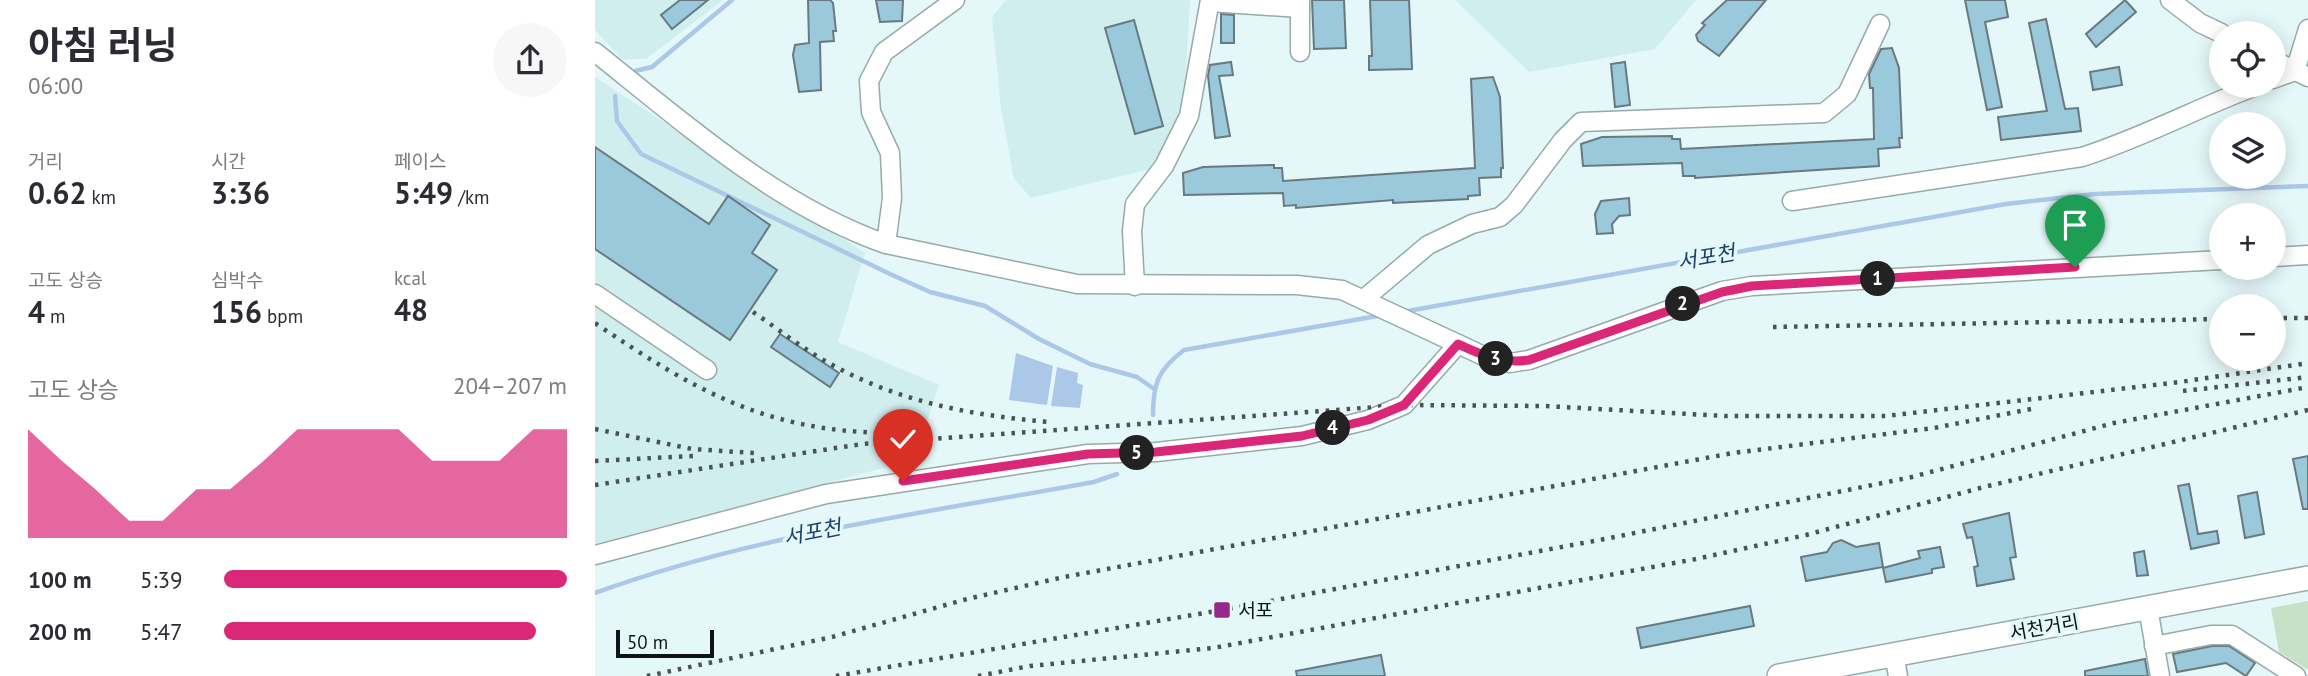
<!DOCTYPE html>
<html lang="ko">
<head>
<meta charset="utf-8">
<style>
	:root { --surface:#fff; --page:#f7f7f7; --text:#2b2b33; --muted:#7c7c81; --accent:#db2777 }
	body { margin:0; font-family:"PT Sans","Noto Sans KR",sans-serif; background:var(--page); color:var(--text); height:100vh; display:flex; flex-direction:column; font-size:26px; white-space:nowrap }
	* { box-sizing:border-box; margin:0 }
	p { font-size:23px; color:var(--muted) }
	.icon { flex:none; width:38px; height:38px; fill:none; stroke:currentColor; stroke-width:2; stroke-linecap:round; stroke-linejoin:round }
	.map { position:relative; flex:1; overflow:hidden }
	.side { display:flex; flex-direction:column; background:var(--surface); width:595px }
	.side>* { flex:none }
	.fabs { position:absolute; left:1614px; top:21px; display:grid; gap:14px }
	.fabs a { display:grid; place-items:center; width:77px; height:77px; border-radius:50%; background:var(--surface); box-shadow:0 4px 18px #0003; font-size:35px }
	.scale { position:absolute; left:21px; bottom:18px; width:98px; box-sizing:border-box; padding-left:7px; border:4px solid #0e1415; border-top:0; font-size:19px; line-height:24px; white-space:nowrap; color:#0e1415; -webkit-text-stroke:5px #e5f8f9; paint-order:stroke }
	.pin { position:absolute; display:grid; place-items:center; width:60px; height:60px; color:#fff; margin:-72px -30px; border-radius:50% 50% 50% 0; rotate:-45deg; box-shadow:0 0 7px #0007 }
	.pin .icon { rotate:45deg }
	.km { position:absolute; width:35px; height:35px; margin:-18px; border-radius:50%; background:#222; color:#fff; font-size:19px; line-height:35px; text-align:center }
	.round { display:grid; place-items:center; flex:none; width:74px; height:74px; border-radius:37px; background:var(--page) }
	.overview { display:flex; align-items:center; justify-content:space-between; height:119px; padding:0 28px }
	h1 { font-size:38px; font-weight:700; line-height:52px }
	.figures { display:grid; grid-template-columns:repeat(3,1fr); gap:10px; height:119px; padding:7px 28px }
	.figures div { display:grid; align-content:center }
	.figures b { font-size:30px; font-weight:700 }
	.figures small { font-size:19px; font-weight:400 }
	.figures p { font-size:19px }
	.chart { height:196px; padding:14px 28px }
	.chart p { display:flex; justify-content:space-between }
	.chart svg { width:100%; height:126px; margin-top:7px; fill:var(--accent); opacity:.7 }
	ul { padding:0 28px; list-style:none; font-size:23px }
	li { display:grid; grid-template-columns:112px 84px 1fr; align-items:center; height:52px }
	li i { height:18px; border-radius:9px; background:var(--accent) }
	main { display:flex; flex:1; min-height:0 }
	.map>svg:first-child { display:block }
	.built { fill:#d1eeef }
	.green { fill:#c6e1c7 }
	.water { fill:#acc8e9 }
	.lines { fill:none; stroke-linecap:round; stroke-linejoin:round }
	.stream { stroke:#acc8e9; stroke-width:4.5 }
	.building { fill:#9bc9dc; stroke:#6a797f; stroke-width:2 }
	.minor-casing { stroke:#97a9aa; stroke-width:21 }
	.major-casing { stroke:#97a9aa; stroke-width:26 }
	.minor { stroke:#fff; stroke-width:18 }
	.major { stroke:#fff; stroke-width:23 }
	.rail { stroke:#4a5354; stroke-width:4.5; stroke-dasharray:3.5 7; stroke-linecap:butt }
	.route-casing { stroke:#fff; stroke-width:14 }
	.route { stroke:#db2777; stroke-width:9 }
	.poi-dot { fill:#94298b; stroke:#e5f8f9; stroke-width:2.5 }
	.labels { text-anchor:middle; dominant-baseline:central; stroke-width:7; stroke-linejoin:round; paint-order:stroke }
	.poi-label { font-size:19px; fill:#0e1415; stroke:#e5f8f9; text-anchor:start }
	.street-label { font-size:19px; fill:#0e1415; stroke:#e5f8f9 }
	.water-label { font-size:21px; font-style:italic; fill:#19416b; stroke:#e5f8f9 }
</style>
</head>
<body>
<main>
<section class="side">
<div class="overview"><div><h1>아침 러닝</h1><p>06:00</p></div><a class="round"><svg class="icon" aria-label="share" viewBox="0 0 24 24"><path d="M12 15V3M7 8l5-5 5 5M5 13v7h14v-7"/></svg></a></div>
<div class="figures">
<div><p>거리</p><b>0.62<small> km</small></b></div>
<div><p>시간</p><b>3:36</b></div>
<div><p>페이스</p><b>5:49<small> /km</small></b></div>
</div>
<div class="figures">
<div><p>고도 상승</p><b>4<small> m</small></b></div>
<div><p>심박수</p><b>156<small> bpm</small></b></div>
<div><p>kcal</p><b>48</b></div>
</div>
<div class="chart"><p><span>고도 상승</span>204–207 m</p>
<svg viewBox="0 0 160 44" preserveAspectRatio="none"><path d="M0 44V6L10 17L20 27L30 38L40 38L50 27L60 27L70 17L80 6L90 6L100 6L110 6L120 17L130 17L140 17L150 6L160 6V44z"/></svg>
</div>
<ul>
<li><b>100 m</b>5:39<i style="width:100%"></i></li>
<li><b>200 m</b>5:47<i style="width:91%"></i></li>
</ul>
</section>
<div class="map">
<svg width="1713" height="676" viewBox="0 0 1713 676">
	<rect width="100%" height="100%" fill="#e5f8f9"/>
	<!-- built -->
	<g class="built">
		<polygon points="0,0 128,0 51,59 27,59 0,30"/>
		<polygon points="411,0 595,0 589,113 555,169 436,198 419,179 406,109 397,17"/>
		<polygon points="860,0 1101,0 1060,49 934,72"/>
		<polygon points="0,77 270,253 243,342 344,385 319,460 0,544"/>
	</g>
	<!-- green -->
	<polygon class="green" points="1713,601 1713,670 1684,652 1676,608"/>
	<!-- water -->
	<g class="water">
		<polygon points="421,353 458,366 452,405 414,400"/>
		<polygon points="462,367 483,373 482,383 488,385 485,408 456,406"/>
	</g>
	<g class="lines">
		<!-- stream -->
		<g class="stream">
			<polyline points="40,71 57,67 137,0"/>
			<polyline points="20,96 22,121 46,154 295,274 335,292 390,306 444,339 495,364 542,377 559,389"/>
			<polyline points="807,312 1411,204 1500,194 1713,186"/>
			<path d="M 558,415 C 558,383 563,370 589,350 L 788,315"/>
			<path d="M 0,593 C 162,534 331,513 499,482 L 522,474"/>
		</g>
	</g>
	<!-- building -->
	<g class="building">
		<polygon points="85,0 113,0 77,29 66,15"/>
		<polygon points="213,0 235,0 238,3 241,31 238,31 239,41 225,42 226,90 204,92 198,55 200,45 214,43"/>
		<polygon points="281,0 308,0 307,21 285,22"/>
		<polygon points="717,0 749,0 751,48 719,49"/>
		<polygon points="775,0 814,0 817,69 774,70 774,56 777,56"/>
		<polygon points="1132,0 1171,0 1124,56 1103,41 1101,35 1110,25 1107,23"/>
		<polygon points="1370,0 1410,0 1413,17 1390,22 1407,107 1392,110"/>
		<polygon points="1530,0 1541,12 1501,47 1491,34"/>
		<polygon points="626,14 639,15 639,43 626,43"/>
		<polygon points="1451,19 1470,109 1483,108 1486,131 1406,140 1403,117 1452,111 1434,23"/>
		<polygon points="539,20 568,126 540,134 510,28"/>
		<polygon points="1297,48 1304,68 1307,138 1304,138 1305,147 1283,149 1284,166 1100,178 1100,176 1088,176 1087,163 988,166 986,144 1007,137 1077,136 1077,139 1085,139 1086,149 1279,139 1278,88 1275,88 1274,74 1286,49"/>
		<polygon points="636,62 638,75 624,76 635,136 620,138 613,76 615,65"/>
		<polygon points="1030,62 1035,105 1020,107 1016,64"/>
		<polygon points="1524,67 1527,85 1498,90 1495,72"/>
		<polygon points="898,77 905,97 908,168 906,168 906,177 884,178 885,195 873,196 873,199 798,203 798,200 701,208 701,205 689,206 688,193 589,195 588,173 608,167 679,165 679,168 687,168 688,181 880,168 876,79"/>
		<polygon points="0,147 114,224 133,196 175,225 157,253 182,270 135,340 0,249"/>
		<polygon points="1034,198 1035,215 1024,216 1017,224 1018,233 1002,234 1000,214 1006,201"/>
		<polygon points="185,334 244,373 235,387 176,347"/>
		<polygon points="1713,456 1713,509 1708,509 1698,459"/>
		<polygon points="1594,484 1603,534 1622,531 1624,543 1596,549 1583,486"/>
		<polygon points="1662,492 1669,534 1650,538 1643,496"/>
		<polygon points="1414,513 1421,557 1415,558 1419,579 1382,586 1379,567 1383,566 1377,537 1372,538 1368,524"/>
		<polygon points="1246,540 1261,547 1284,543 1288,567 1211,581 1206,557 1232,552 1238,543"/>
		<polygon points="1345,547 1349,567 1337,569 1337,573 1291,582 1288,568 1325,558 1323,551"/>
		<polygon points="1549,551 1553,575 1542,576 1539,553"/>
		<polygon points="1155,606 1159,626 1046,648 1042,628"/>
		<polygon points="1617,646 1634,646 1660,663 1651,676 1631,663 1582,672 1578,654"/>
		<polygon points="786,655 790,676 702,676 701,671"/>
		<polygon points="1550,659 1553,676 1490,676 1490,671"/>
	</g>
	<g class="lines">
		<!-- minor casing -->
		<g class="minor-casing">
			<g id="minor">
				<polyline points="705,0 705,52"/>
				<polyline points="1575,0 1605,23 1626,33"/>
				<polyline points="615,2 705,8"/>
				<path d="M 0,52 C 89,123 182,206 291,244 L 482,284 L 702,285 L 747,290 L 893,358 L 915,363 L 934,360 L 1127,291 L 1157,286 L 1626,260"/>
				<polyline points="1678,60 1713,77"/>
				<polyline points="1678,79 1700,71 1713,29"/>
				<path d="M 1197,201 L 1487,157 C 1547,138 1602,108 1661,86"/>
				<polyline points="291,244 297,198 295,153 276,112 274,81 289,52 360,0"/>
				<polyline points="1678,257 1713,255"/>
				<polyline points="540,286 537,231 540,204 569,166 594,116 615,0"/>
				<polyline points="0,294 112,370"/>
				<polyline points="769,299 833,245 877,224 905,217 919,205 968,140 986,122 1229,113 1252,94 1285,24"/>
				<polyline points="0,555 231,494 493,454 561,452 707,436 773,420 809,405 863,344"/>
				<polyline points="1553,608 1565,676"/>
				<polyline points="1559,646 1616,635 1637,635 1701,676"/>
				<polyline points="1299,654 1303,676"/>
			</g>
		</g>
		<!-- major casing -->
		<g class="major-casing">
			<polyline id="major" points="1184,676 1713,578"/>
		</g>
		<!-- minor -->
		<use href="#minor" class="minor"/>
		<!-- major -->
		<use href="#major" class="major"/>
		<!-- rail -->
		<g class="rail">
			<path d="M 158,312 C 186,331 213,353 243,368 C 309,403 381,416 455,422"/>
			<polyline points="1678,318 1713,318"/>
			<path d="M 0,323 C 99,390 169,431 292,433"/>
			<polyline points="1178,327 1626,319"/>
			<polyline points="1588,391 1713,377"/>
			<polyline points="0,429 97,449 159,453"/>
			<polyline points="0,461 98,456"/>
			<polyline points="0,485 267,444 809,405 950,406 1130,416 1291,416 1585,382 1713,363"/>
			<polyline points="52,676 237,637 372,599 469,577 1138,453 1339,428 1436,409"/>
			<polyline points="241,676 627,610 1015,538 1317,477 1519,423 1713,387"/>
			<polyline points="383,676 435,666 618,648 1101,559 1211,535 1389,487 1713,410"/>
		</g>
	</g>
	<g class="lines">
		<!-- route casing -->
		<g class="route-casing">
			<path id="route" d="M 308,481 L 493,454 L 561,452 L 707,436 L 773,420 L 809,405 L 863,344 C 887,355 906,364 934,360 L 1127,292 L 1157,286 L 1480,267"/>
		</g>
		<!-- route -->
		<use href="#route" class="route"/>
	</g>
	<!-- markers -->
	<rect class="poi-dot" x="618" y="601" width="18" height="18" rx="3.5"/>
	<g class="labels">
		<!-- poi labels -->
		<g class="poi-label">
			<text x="643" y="610">서포</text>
		</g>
		<!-- street labels -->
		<g class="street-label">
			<text transform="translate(1449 627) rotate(-10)">서천거리</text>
		</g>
		<!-- water labels -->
		<g class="water-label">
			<text transform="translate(1111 257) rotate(-10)">서포천</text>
			<text transform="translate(217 532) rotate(-11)">서포천</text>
		</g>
	</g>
</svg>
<div class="fabs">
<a><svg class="icon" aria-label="locate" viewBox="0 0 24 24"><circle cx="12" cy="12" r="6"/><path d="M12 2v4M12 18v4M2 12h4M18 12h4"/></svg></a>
<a><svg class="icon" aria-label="layers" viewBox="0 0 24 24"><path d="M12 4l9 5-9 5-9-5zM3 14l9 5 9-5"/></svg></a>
<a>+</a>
<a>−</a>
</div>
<div class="scale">50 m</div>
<div class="pin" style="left:1480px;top:267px;background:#1e9e55"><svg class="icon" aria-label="arrive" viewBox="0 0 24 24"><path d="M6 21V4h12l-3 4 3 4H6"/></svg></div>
<div class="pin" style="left:308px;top:481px;background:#d93025"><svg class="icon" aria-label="check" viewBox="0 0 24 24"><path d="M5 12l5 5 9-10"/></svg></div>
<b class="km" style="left:1283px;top:279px">1</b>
<b class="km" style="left:1088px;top:304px">2</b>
<b class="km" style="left:901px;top:359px">3</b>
<b class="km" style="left:738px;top:428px">4</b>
<b class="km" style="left:542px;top:453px">5</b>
</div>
</main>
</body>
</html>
